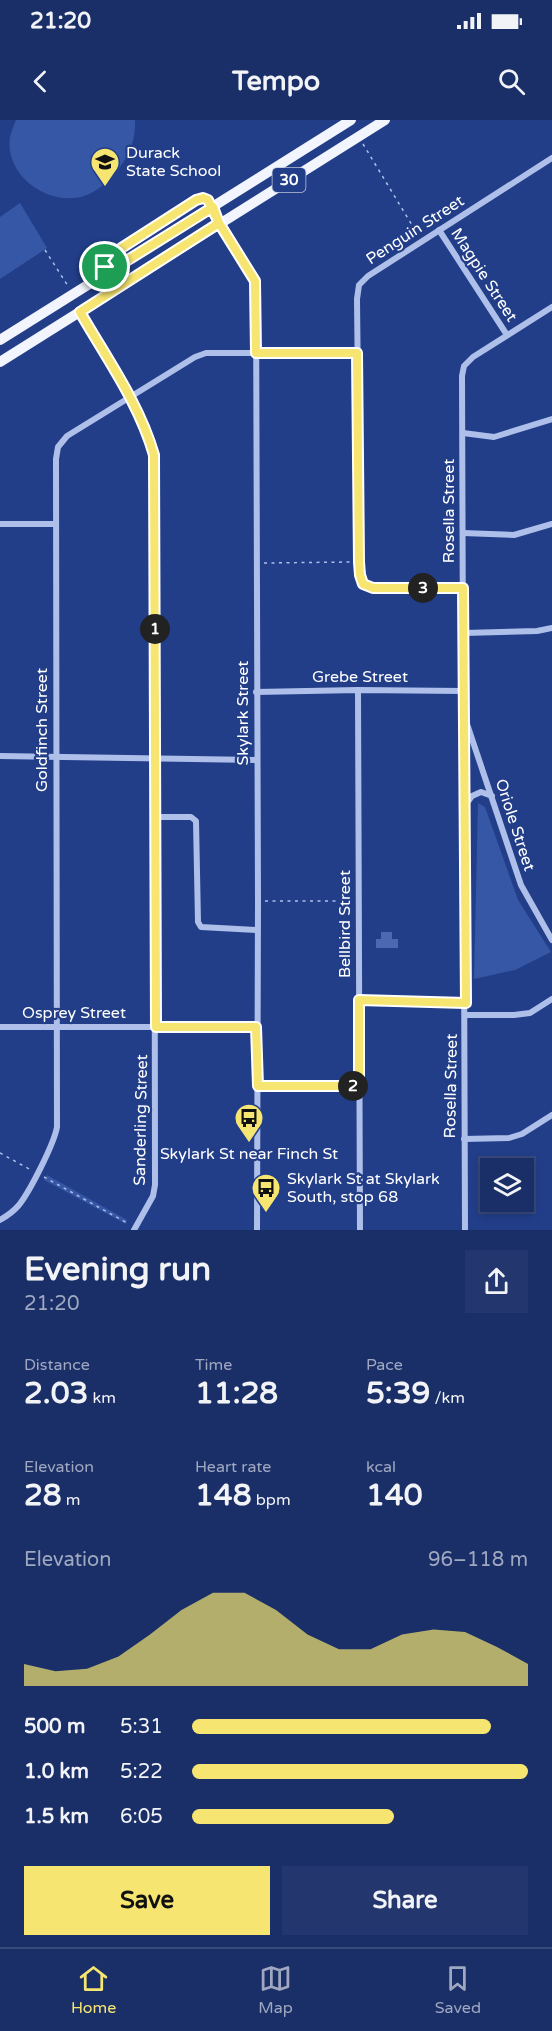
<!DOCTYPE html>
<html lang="en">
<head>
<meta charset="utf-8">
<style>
	:root { --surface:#1a2e67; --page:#23366d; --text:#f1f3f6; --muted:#9fa8c0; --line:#384a7b; --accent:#f6e570 }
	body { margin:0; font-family:"Varela Round",sans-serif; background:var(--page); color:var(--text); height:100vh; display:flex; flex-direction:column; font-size:22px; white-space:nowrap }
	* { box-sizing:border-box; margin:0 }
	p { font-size:20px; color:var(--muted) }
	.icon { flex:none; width:33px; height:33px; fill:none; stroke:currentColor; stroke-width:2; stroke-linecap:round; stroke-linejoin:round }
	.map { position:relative; height:1110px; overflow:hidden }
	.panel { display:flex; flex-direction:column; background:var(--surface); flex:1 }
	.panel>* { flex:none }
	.tools { position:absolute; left:480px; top:1038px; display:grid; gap:12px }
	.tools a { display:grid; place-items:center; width:54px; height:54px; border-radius:0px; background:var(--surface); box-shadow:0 3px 9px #0003,0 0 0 2px var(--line); font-size:30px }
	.pin { position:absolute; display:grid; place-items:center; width:51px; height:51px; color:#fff; margin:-26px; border:3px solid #fff; border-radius:50%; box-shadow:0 2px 6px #0007 }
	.km { position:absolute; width:30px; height:30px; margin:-15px; border-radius:50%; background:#222; color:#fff; font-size:16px; line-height:30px; text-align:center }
	.round { display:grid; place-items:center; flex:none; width:63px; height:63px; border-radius:0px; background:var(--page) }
	.overview { display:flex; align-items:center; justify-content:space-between; height:102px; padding:0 24px }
	h1 { font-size:33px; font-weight:700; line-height:45px }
	.figures { display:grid; grid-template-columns:repeat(3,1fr); gap:9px; height:102px; padding:6px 24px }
	.figures div { display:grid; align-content:center }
	.figures b { font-size:30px; font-weight:700 }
	.figures small { font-size:16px; font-weight:400 }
	.figures p { font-size:16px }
	.chart { height:168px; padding:12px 24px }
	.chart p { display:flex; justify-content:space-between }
	.chart svg { width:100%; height:108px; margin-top:6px; fill:var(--accent); opacity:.7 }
	.primary-button { display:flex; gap:12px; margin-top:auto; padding:12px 24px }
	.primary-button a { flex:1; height:69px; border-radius:0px; background:var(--accent); color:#111; font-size:24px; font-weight:700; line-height:69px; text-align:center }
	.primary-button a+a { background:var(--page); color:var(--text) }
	ul { padding:0 24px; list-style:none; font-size:20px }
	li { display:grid; grid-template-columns:96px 72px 1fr; align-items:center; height:45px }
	li i { height:15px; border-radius:8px; background:var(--accent) }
	.status { display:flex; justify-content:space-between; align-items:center; height:42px; padding:0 30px; background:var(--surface); direction:ltr }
	.status svg { height:16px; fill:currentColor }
	header { display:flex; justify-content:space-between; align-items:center; height:78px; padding:0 24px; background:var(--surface); font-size:27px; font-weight:700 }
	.tab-bar { display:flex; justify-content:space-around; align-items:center; height:84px; border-top:2px solid var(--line); background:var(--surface); font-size:16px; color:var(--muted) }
	.tab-bar a { display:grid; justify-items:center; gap:3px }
	.tab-bar .selected { color:var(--accent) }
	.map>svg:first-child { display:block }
	.green { fill:#3657a6 }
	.building { fill:#4b68b1 }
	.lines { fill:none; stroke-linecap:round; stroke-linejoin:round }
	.path { stroke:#aebfea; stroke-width:1.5; stroke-dasharray:3 4.5; stroke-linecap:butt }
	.service { stroke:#aebfea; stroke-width:3 }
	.minor { stroke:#aebfea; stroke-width:6 }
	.primary { stroke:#f2f4fe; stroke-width:10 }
	.route-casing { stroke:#fff; stroke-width:12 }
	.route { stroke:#f6e570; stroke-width:8 }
	.labels { text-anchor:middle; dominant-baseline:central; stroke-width:4.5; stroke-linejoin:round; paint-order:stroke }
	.shield { fill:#223e89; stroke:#bdc5dc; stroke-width:1.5 }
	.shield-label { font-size:15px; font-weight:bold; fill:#fff }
	.poi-label { font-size:16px; fill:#fff; stroke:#223e89; text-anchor:start }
	.street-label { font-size:16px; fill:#fff; stroke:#223e89 }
</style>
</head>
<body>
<div class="status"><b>21:20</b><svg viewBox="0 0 49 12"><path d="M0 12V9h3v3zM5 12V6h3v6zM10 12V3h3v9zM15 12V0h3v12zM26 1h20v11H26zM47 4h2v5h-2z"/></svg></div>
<header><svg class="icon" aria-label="back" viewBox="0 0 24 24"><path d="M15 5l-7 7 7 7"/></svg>Tempo<svg class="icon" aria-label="search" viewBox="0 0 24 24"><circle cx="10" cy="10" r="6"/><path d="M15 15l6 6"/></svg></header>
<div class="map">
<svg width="552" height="1110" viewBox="0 0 552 1110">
	<rect width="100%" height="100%" fill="#223e89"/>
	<!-- green -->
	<g class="green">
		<path d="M 16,0 L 135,0 C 136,19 129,37 117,51 C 109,61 97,72 84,76 C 49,87 4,56 10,17 C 11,12 14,5 16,0 Z"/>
		<polygon points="20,83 47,128 0,159 0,97"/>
		<polygon points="478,683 485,687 518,780 551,832 515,850 474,859"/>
		<polygon points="47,1055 127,1100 126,1104 44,1060"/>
	</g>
	<!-- building -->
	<polygon class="building" points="381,812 392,812 392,819 398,819 398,828 376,828 376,819 381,819"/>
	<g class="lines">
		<!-- path -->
		<g class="path">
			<polyline points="363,24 418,115"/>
			<polyline points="45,130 68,166"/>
			<polyline points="85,201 127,271"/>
			<polyline points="264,443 352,442"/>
			<polyline points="265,781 350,781"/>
			<polyline points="0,1033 31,1050"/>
			<polyline points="44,1057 129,1104"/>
		</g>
		<!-- service -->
		<path class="service" d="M 106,151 C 104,143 107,139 112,134 L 196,80 C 203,78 207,78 211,84"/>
		<!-- minor -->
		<g class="minor">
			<path d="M 213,87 C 223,113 253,145 256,170 L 258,781 L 257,1110"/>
			<polyline points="439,110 507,215"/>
			<polyline points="131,277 149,318 154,335 155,1065 153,1076 134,1110"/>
			<polyline points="463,313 494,317 552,299"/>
			<polyline points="0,404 56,404"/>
			<polyline points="463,413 514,415 552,404"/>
			<polyline points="463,468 373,468 363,464 360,455 357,179 359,165 368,156 552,38"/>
			<polyline points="464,513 537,511 552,508"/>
			<polyline points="358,570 360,1110"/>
			<polyline points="256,572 358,570 463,571"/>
			<polyline points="465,598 521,765 552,820"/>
			<polyline points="0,636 256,640"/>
			<polyline points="464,687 472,676 481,672 492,676"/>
			<polyline points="155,697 191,697 196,701 198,802 201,807 257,810"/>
			<polyline points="359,880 466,883"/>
			<polyline points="465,895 514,895 530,893 552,879"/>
			<polyline points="0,907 256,907"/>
			<polyline points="258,966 359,966"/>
			<polyline points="464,1019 509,1018 522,1014 552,995"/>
			<path d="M 0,1100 C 7,1096 13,1092 19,1085 C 30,1071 54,1024 57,1007 L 56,339 L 58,327 L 67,316 L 195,237 L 206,233 L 357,233"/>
			<polyline points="465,1110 462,256 464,246 473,237 552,187"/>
		</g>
		<!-- primary -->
		<g class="primary">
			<polyline points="0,220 351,0"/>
			<polyline points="0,242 385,0"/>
		</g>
	</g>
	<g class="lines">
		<!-- route casing -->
		<g class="route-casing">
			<path id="route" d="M 105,147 L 107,153 L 213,87 L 219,103 L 80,192 C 107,239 139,283 154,335 L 156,907 L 256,907 L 258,966 L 359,966 L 359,880 L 466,883 L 463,468 L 373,468 L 363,464 L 360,455 L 359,442 L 357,233 L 256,233 L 255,161 L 219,103 L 208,80 L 203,78 L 196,80 L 112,134 L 107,139 L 105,147"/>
		</g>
		<!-- route -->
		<use href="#route" class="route"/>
	</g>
	<!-- icons -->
	<defs>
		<g id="school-pin" transform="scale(1.5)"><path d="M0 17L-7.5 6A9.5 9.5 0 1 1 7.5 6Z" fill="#f6e570" stroke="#223e89"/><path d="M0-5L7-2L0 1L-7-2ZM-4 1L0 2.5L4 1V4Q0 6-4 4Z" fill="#111"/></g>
		<g id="bus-pin" transform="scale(1.5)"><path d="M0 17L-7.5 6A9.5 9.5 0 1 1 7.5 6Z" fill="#f6e570" stroke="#223e89"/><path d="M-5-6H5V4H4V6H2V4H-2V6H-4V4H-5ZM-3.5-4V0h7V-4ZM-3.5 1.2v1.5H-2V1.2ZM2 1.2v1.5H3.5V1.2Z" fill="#111"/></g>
	</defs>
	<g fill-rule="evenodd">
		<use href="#school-pin" x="105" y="42"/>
		<use href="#bus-pin" x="249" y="998"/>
		<use href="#bus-pin" x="266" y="1068"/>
	</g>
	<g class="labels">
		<!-- shield labels -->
		<rect class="shield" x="272.5" y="48" width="33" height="24" rx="4.5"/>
		<g class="shield-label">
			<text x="289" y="60">30</text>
		</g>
		<!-- poi labels -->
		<g class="poi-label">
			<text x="126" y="33">Durack<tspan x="126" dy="18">State School</tspan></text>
			<text x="249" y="1034" text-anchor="middle">Skylark St near Finch St</text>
			<text x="287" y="1059">Skylark St at Skylark<tspan x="287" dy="18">South, stop 68</tspan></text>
		</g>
		<!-- street labels -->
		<g class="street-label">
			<text transform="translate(415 110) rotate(-33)">Penguin Street</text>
			<text transform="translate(484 155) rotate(57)">Magpie Street</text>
			<text transform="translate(449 391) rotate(-90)">Rosella Street</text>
			<text x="360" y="557">Grebe Street</text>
			<text transform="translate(243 593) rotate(-90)">Skylark Street</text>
			<text transform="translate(42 610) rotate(-90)">Goldfinch Street</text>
			<text transform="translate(515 705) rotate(72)">Oriole Street</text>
			<text transform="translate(345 804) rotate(-90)">Bellbird Street</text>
			<text x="74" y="893">Osprey Street</text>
			<text transform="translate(451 966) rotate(-89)">Rosella Street</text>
			<text transform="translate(141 1000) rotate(-89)">Sanderling Street</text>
		</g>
	</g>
</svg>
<div class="tools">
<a><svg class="icon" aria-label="layers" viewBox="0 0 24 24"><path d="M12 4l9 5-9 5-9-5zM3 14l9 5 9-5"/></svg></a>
</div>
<div class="pin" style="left:105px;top:147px;background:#1e9e55"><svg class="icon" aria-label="arrive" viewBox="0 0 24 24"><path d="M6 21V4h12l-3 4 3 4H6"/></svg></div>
<b class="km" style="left:155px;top:509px">1</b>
<b class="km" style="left:353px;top:966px">2</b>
<b class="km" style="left:423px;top:468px">3</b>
</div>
<section class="panel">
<div class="overview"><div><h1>Evening run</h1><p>21:20</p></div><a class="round"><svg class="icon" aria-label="share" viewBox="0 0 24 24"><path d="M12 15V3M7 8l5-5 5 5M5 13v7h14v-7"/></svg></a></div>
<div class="figures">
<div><p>Distance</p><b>2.03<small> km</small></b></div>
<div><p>Time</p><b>11:28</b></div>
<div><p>Pace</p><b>5:39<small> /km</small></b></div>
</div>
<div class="figures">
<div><p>Elevation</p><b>28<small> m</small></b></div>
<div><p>Heart rate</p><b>148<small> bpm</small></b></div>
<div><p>kcal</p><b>140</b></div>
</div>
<div class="chart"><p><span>Elevation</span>96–118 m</p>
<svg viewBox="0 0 160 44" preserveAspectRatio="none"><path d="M0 44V35L10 38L20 37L30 32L40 23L50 13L60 6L70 6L80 13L90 23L100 29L110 29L120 23L130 21L140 22L150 28L160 35V44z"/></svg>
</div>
<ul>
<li><b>500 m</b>5:31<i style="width:89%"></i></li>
<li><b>1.0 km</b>5:22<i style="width:100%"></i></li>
<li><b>1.5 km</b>6:05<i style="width:60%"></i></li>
</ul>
<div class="primary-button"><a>Save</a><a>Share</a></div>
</section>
<nav class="tab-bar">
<a class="selected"><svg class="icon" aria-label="home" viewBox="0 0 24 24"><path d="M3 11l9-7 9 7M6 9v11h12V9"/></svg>Home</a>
<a><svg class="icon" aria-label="map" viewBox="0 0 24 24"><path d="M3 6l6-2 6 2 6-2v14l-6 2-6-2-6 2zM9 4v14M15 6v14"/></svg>Map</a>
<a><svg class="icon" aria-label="saved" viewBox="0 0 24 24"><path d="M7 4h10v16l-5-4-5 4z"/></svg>Saved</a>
</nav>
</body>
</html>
